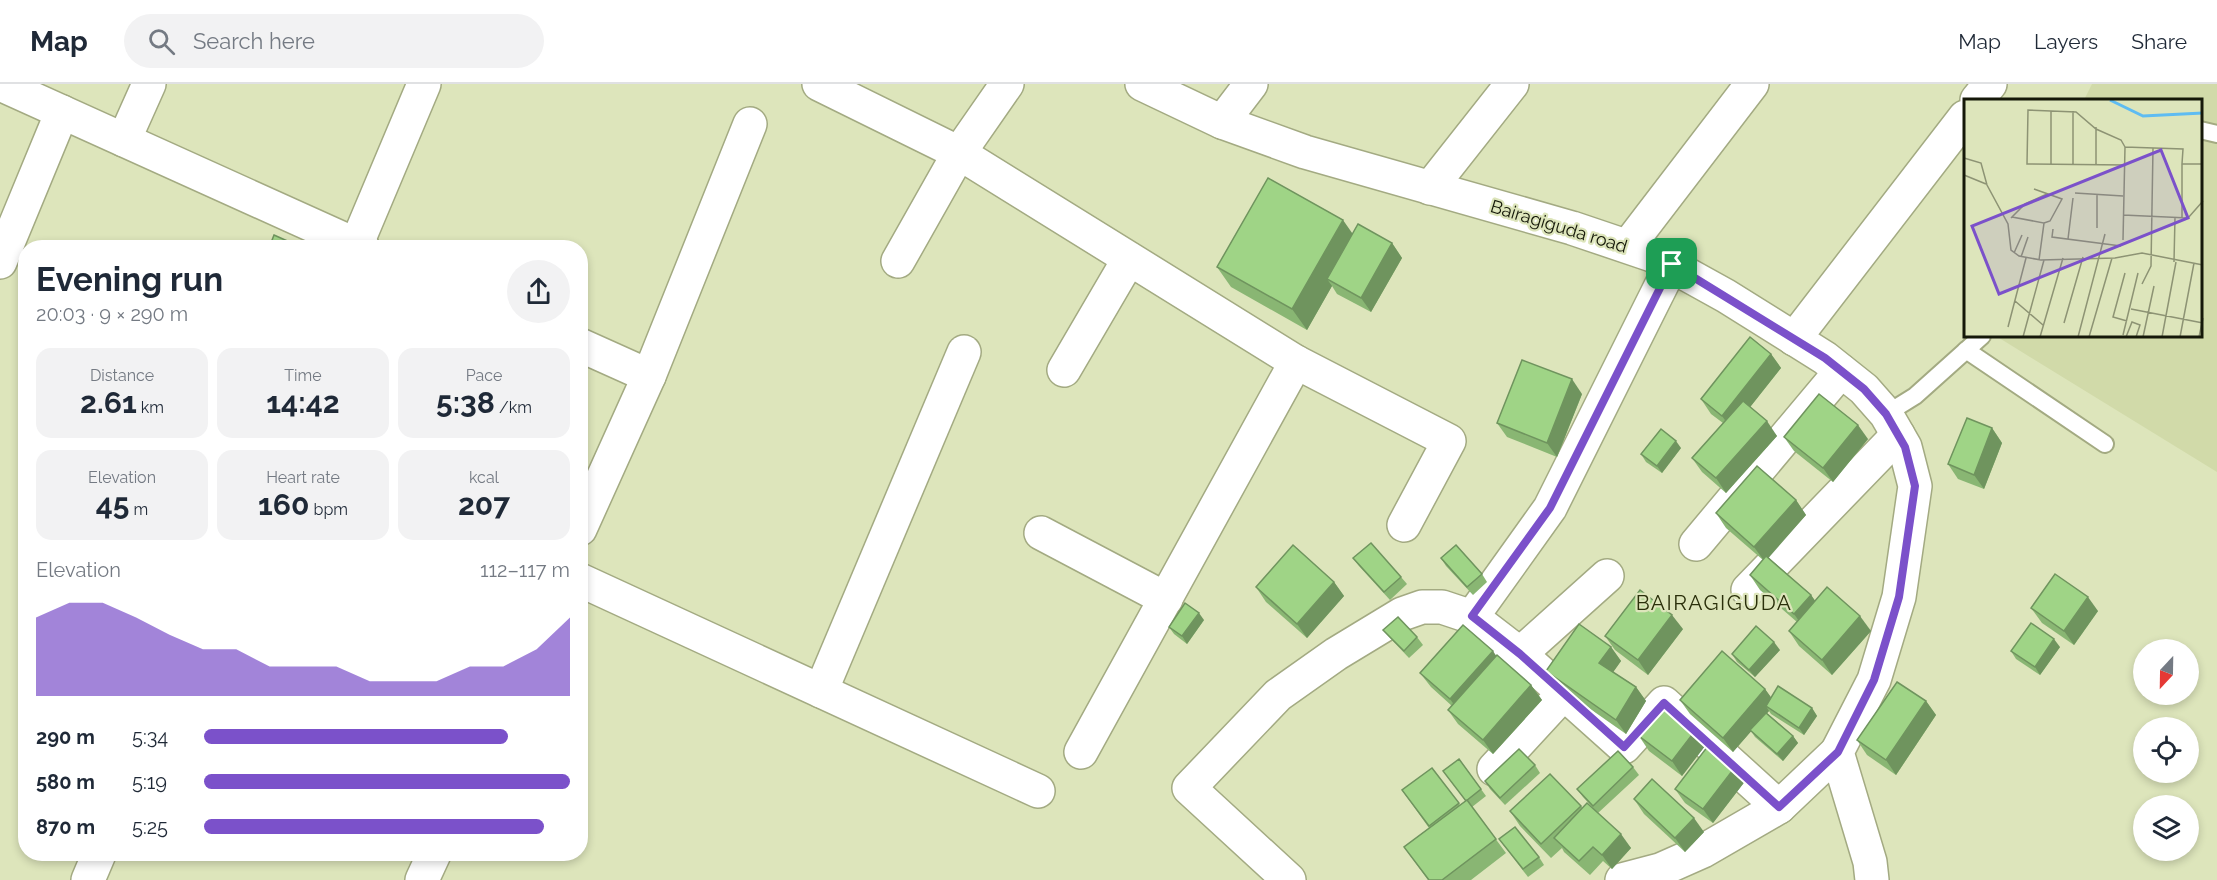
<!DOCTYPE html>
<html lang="en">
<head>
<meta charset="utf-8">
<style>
	:root { --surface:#fff; --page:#f2f2f3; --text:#1f2937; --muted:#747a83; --line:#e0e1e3; --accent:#7b51ca }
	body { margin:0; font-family:Raleway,sans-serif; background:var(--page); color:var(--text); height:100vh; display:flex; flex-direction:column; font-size:22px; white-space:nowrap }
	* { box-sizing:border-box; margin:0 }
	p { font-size:20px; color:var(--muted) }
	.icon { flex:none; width:33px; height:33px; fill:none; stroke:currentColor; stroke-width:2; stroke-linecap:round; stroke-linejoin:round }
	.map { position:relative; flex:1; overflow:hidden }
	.side { position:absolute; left:18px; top:156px; width:570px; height:621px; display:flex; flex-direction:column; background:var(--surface); border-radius:24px; box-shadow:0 3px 9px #0003 }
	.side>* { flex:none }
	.needle { width:39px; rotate:202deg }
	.buttons { position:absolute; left:2133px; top:555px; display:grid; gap:12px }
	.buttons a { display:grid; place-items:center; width:66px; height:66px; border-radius:50%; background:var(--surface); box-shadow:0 3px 9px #0003; font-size:30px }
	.pin { position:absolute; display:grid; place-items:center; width:51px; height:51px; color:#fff; margin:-26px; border-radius:12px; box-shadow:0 3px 9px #0006 }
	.round { display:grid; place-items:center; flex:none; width:63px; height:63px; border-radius:32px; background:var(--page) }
	.headline { display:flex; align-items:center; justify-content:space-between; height:102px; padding:0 18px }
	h1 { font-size:33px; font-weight:700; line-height:45px }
	.figures { display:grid; grid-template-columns:repeat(3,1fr); gap:9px; height:102px; padding:6px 18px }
	.figures div { display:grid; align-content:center; border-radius:15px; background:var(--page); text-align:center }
	.figures b { font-size:30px; font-weight:700 }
	.figures small { font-size:16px; font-weight:400 }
	.figures p { font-size:16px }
	.chart { height:168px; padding:12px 18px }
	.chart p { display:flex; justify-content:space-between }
	.chart svg { width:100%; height:108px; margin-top:6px; fill:var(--accent); opacity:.7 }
	ul { padding:0 18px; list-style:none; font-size:20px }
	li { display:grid; grid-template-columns:96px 72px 1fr; align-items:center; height:45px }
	li i { height:15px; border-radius:8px; background:var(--accent) }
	header { display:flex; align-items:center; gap:36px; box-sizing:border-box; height:84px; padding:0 30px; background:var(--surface); border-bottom:2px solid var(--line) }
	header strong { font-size:28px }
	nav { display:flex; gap:33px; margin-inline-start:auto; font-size:21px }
	.search { width:420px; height:54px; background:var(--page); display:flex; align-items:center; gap:15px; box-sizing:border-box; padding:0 21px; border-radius:33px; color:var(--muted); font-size:22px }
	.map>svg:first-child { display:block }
	.built { fill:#d1daa9 }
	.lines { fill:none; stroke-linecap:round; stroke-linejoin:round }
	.service-casing { stroke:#a3aa82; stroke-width:20 }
	.minor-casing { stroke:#a3aa82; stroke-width:36 }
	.tertiary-casing { stroke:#a3aa82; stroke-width:36 }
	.service { stroke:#fff; stroke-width:16 }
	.minor { stroke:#fff; stroke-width:33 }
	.tertiary { stroke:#fff; stroke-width:33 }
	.wall { fill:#89b673 }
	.shaded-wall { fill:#6f945e }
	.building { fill:#9fd486; stroke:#6f945e; stroke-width:1.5 }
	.route-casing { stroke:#fff; stroke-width:12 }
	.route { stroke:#7b51ca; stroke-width:8 }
	.labels { text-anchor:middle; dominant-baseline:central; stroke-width:4.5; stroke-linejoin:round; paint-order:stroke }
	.street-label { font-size:18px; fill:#151809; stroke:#dde5bb }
	.quarter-label { font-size:21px; letter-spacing:1.5px; fill:#2a2f0a; stroke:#dde5bb }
	.inset-river { fill:none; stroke:#5ebcf2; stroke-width:3 }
	.inset-road { fill:none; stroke:#8d9374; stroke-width:1.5 }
	.view { fill:#7b51ca; fill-opacity:0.15; stroke:#7b51ca; stroke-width:3 }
	.inset-edge { fill:none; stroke:#151809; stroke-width:3 }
</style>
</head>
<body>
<header>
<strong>Map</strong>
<div class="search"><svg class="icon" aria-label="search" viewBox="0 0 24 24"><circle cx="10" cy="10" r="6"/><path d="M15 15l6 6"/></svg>Search here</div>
<nav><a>Map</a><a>Layers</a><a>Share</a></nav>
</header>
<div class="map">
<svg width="2217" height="796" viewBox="0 0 2217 796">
	<rect width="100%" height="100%" fill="#dde5bb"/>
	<!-- built -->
	<polygon class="built" points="2092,0 2217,0 2217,388 1996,252 2200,252 2200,16 2084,16"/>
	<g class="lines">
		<!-- service casing -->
		<g class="service-casing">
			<g id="service">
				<polyline points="2200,46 2217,50"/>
				<polyline points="1966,266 2105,360"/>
				<polyline points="1886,330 1915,312 1982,252"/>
			</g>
		</g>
		<!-- minor casing -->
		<g class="minor-casing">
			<g id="minor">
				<polyline points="0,0 363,164"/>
				<polyline points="819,0 959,69 1296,278 1449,357 1404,441"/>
				<polyline points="1977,16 1990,0"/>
				<polyline points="1222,38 1251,0"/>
				<polyline points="124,56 149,0"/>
				<polyline points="1430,104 1512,0"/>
				<polyline points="1628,162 1752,0"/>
				<polyline points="355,164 424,0"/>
				<polyline points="898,177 959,69 1007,0"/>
				<polyline points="0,178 62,28"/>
				<polyline points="1672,180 1550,424 1472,533 1520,570 1624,663 1664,619 1779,723"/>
				<polyline points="1794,255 1965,33"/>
				<polyline points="580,261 649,292"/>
				<polyline points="1064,286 1129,175"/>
				<polyline points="580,445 649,292 750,40"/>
				<polyline points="1041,449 1166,515"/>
				<polyline points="1696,460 1841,287"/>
				<polyline points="580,496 1038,707"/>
				<polyline points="1748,506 1898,351"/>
				<polyline points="1520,570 1607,492"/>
				<polyline points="821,607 964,268"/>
				<polyline points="1081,668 1296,278"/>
				<polyline points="1494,685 1564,609"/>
				<polyline points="88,796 99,770"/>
				<polyline points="422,796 434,770"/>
				<polyline points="1289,796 1189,704 1278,611 1336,570 1402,530 1422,523 1442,523 1472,533"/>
				<polyline points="1622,796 1660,786 1703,767 1779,723 1837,668"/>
			</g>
		</g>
		<!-- tertiary casing -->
		<g class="tertiary-casing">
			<polyline id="tertiary" points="1142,0 1222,38 1305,68 1572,144 1652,171 1726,212 1825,274 1864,305 1886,330 1905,363 1915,402 1899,513 1874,596 1837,668 1870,778 1872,796"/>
		</g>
		<!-- service -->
		<use href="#service" class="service"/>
		<!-- minor -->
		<use href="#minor" class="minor"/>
		<!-- tertiary -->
		<use href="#tertiary" class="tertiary"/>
	</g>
	<!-- wall -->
	<g class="wall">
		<polygon points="1353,150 1392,159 1402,174 1371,228 1337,210 1332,202 1307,246 1231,203 1217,183"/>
		<polygon points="1771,270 1781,284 1750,323 1777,352 1726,409 1702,388 1692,374 1723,339 1711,330 1701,315"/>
		<polygon points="1582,310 1557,373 1507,353 1497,339"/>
		<polygon points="1992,344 2002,359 1984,405 1958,395 1948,380"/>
		<polygon points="1784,353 1868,355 1833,398 1794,367"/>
		<polygon points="1681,364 1662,389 1646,378 1641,370"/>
		<polygon points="1796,416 1806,431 1768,473 1811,511 1815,517 1871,547 1832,591 1799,562 1789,547 1797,538 1760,506 1750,491 1763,476 1726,444 1716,429"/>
		<polygon points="1353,474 1401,493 1407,500 1390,516 1359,482"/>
		<polygon points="1441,474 1482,490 1487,498 1473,511 1446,482"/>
		<polygon points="1334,498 1344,512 1307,554 1266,518 1256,503"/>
		<polygon points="2031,524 2098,527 2074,561 2042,539"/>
		<polygon points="1204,536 1187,560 1174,550 1169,543"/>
		<polygon points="1683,545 1648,591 1615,566 1605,552"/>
		<polygon points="1383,546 1417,553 1423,561 1409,574 1389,553"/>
		<polygon points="1611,563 1621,577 1613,588 1636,603 1646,617 1626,650 1556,601 1546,587"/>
		<polygon points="2060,563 2040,591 2016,575 2011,567"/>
		<polygon points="1780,566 1755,593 1737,578 1732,570"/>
		<polygon points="1496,572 1531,601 1542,616 1493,670 1458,640 1448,626 1452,622 1431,603 1420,589"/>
		<polygon points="1765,605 1771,614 1812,624 1817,632 1804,651 1771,630 1769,627 1767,629 1793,652 1798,659 1783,677 1755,653 1751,647 1733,668 1690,630 1680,616"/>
		<polygon points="1926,617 1936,631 1896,691 1867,671 1857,656"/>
		<polygon points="1639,652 1705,662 1682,692 1649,667"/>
		<polygon points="1459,675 1486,712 1472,723 1506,769 1471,796 1428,796 1404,763 1429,744 1402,706 1432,684 1460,721 1465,717"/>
		<polygon points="1535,681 1540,689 1505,721 1490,705 1485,697"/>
		<polygon points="1633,683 1639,691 1598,729 1631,764 1612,785 1603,777 1590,791 1564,768 1562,764 1551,774 1520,742 1510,727 1581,722 1583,724 1593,724 1583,713 1577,705"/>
		<polygon points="1746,696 1713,739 1685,719 1675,705"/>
		<polygon points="1634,715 1704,748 1685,768 1644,730"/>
		<polygon points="1499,755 1539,773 1544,781 1528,793"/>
	</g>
	<!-- shaded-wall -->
	<g class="shaded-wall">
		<polygon points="1343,136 1357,156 1327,195 1332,202 1307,246 1292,225"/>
		<polygon points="1392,159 1402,174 1371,228 1361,214"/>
		<polygon points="1771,270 1781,284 1732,346 1722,332"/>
		<polygon points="1572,295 1582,310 1557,373 1547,359"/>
		<polygon points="1767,337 1777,352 1726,409 1716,394"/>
		<polygon points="1858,341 1868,355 1833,398 1823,384"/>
		<polygon points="1992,344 2002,359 1984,405 1974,391"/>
		<polygon points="1676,357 1681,364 1662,389 1657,382"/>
		<polygon points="1796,416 1806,431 1765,478 1754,463"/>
		<polygon points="1334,498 1344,512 1307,554 1297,540"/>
		<polygon points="1811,511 1821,525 1804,544 1794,530"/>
		<polygon points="2088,513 2098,527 2074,561 2064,547"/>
		<polygon points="1199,529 1204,536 1187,560 1182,552"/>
		<polygon points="1672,531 1683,545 1648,591 1638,576"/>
		<polygon points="1860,532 1871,547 1832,591 1822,576"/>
		<polygon points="2054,555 2060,563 2040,591 2035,583"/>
		<polygon points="1774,558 1780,566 1755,593 1749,586"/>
		<polygon points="1611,563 1621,577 1609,594 1599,579"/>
		<polygon points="1493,567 1503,582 1460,629 1450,615"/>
		<polygon points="1531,601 1542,616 1493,670 1483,656"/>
		<polygon points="1636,603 1646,617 1626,650 1616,636"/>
		<polygon points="1765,605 1776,620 1766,622 1769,627 1733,668 1723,654"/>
		<polygon points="1926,617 1936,631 1896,691 1886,676"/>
		<polygon points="1812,624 1817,632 1804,651 1799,644"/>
		<polygon points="1695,647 1705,662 1682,692 1672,677"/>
		<polygon points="1793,652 1798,659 1783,677 1777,670"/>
		<polygon points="1736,682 1746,696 1713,739 1703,725"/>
		<polygon points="1694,734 1704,748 1685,768 1675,754"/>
		<polygon points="1621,750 1631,764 1612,785 1602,771"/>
	</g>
	<!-- building -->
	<g class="building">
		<polygon points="1268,94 1343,136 1292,225 1217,183"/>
		<polygon points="1358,140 1392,159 1361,214 1327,195"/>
		<polygon points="274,151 303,164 269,164"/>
		<polygon points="1750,253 1771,270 1722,332 1701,315"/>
		<polygon points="1522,276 1572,295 1547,359 1497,339"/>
		<polygon points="1819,310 1858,341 1823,384 1784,353"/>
		<polygon points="1743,317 1767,337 1716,394 1692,374"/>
		<polygon points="1967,334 1992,344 1974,391 1948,380"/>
		<polygon points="1661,345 1676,357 1657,382 1641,370"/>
		<polygon points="1757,382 1796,416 1754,463 1716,429"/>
		<polygon points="1371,459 1401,493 1384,508 1353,474"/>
		<polygon points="1293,461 1334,498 1297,540 1256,503"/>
		<polygon points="1456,461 1482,490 1467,503 1441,474"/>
		<polygon points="1766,472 1811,511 1794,530 1750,491"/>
		<polygon points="2055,490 2088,513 2064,547 2031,524"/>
		<polygon points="1827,503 1860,532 1822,576 1789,547"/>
		<polygon points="1640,506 1672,531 1638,576 1605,552"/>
		<polygon points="1185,519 1199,529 1182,552 1169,543"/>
		<polygon points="1398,533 1417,553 1404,567 1383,546"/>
		<polygon points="2031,539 2054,555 2035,583 2011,567"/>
		<polygon points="1579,540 1611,563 1599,579 1636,603 1616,636 1546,587"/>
		<polygon points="1463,541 1493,567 1450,615 1420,589"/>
		<polygon points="1756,542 1774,558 1749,586 1732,570"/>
		<polygon points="1722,567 1765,605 1723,654 1680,616"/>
		<polygon points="1497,571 1531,601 1483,656 1448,626"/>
		<polygon points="1897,598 1926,617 1886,676 1857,656"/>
		<polygon points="1778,602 1812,624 1799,644 1766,622"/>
		<polygon points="1662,622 1695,647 1672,677 1639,652"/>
		<polygon points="1766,629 1793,652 1777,670 1750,646"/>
		<polygon points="1708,662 1736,682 1703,725 1675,705"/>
		<polygon points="1519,665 1535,681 1500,714 1485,697"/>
		<polygon points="1618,667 1633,683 1593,722 1577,705"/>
		<polygon points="1459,675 1481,705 1466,717 1443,687"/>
		<polygon points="1432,684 1459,719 1429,742 1402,706"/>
		<polygon points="1550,690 1581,722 1541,760 1510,727"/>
		<polygon points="1652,695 1694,734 1675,754 1634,715"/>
		<polygon points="1467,716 1496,755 1442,796 1429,796 1404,763"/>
		<polygon points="1587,719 1621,750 1602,771 1593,763 1579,777 1554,754"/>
		<polygon points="1515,743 1539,773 1523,785 1499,755"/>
	</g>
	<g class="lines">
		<!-- route casing -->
		<g class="route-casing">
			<polygon id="route" points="1672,180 1825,274 1864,305 1886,330 1905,363 1915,402 1899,513 1874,596 1838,668 1779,723 1664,619 1624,663 1520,570 1472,532 1550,424"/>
		</g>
		<!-- route -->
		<use href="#route" class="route"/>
	</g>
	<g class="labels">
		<!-- street labels -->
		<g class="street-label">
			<text transform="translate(1559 142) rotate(17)">Bairagiguda road</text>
		</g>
		<!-- quarter labels -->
		<g class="quarter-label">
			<text x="1714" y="518">BAIRAGIGUDA</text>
		</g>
	</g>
	<!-- overview -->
	<g transform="translate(1964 15)">
		<rect width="238" height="238" fill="#dde5bb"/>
		<path class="inset-river" d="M 146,1 L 179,17 L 239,14"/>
		<path class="inset-road" d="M 109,12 L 109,66M 0,59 L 17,64 L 23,86 L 44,125 L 47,151 L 55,157 L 77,161 L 151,159 L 178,154 L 239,166M 87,66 L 87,12M 132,66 L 132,28M 161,66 L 63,65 L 64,11 L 112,13 L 132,30 L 157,41 L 161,48M 0,76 L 22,85M 70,90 L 98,100 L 86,122 L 80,124M 111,94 L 159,97M 159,116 L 224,119 L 239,102M 48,118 L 80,124 L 75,161M 47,119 L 61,105 L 83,95M 218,119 L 218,65M 133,129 L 133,95M 89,130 L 88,138 L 157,147M 104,140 L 109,99M 159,141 L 161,48 L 219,50 L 218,65 L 239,65M 50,154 L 58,136M 57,158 L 64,138M 210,163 L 211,118M 161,174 L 149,218 L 163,222M 178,185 L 187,167 L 189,49M 51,202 L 79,226M 167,210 L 239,224M 100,224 L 119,158M 44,228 L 62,159M 159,236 L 174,174M 59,238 L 80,161M 76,238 L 99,159M 114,238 L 141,135M 125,238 L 148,159M 162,238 L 168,223 L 176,226 L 172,238M 179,238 L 190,187M 198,238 L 212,163M 216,238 L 230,164M 235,238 L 239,219"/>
		<path class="view" d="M 197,51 L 224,119 L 35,195 L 8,127 Z"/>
		<rect width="238" height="238" class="inset-edge"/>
	</g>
</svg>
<div class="buttons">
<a><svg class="needle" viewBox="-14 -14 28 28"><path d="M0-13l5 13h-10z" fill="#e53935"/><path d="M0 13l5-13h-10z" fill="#747a83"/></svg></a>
<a><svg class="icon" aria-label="locate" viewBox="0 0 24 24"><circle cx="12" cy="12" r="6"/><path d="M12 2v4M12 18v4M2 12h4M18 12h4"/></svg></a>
<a><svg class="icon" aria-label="layers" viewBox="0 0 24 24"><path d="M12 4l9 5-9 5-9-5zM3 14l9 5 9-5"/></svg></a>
</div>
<div class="pin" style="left:1672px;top:180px;background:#1e9e55"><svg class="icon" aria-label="arrive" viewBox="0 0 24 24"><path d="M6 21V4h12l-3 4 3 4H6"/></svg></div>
<section class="side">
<div class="headline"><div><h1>Evening run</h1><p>20:03 · 9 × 290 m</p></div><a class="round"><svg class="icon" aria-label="share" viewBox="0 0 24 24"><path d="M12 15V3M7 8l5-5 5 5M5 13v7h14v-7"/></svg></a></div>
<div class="figures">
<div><p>Distance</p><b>2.61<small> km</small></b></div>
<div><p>Time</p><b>14:42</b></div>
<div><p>Pace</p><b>5:38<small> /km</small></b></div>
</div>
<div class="figures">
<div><p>Elevation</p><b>45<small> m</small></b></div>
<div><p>Heart rate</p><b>160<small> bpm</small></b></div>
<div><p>kcal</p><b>207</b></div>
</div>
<div class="chart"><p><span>Elevation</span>112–117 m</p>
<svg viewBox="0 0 160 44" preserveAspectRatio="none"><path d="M0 44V12L10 6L20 6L30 12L40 19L50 25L60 25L70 32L80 32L90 32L100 38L110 38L120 38L130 32L140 32L150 25L160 12V44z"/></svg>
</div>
<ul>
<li><b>290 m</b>5:34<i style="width:83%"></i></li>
<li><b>580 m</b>5:19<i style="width:100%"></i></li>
<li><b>870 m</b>5:25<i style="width:93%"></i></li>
</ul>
</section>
</div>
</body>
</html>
